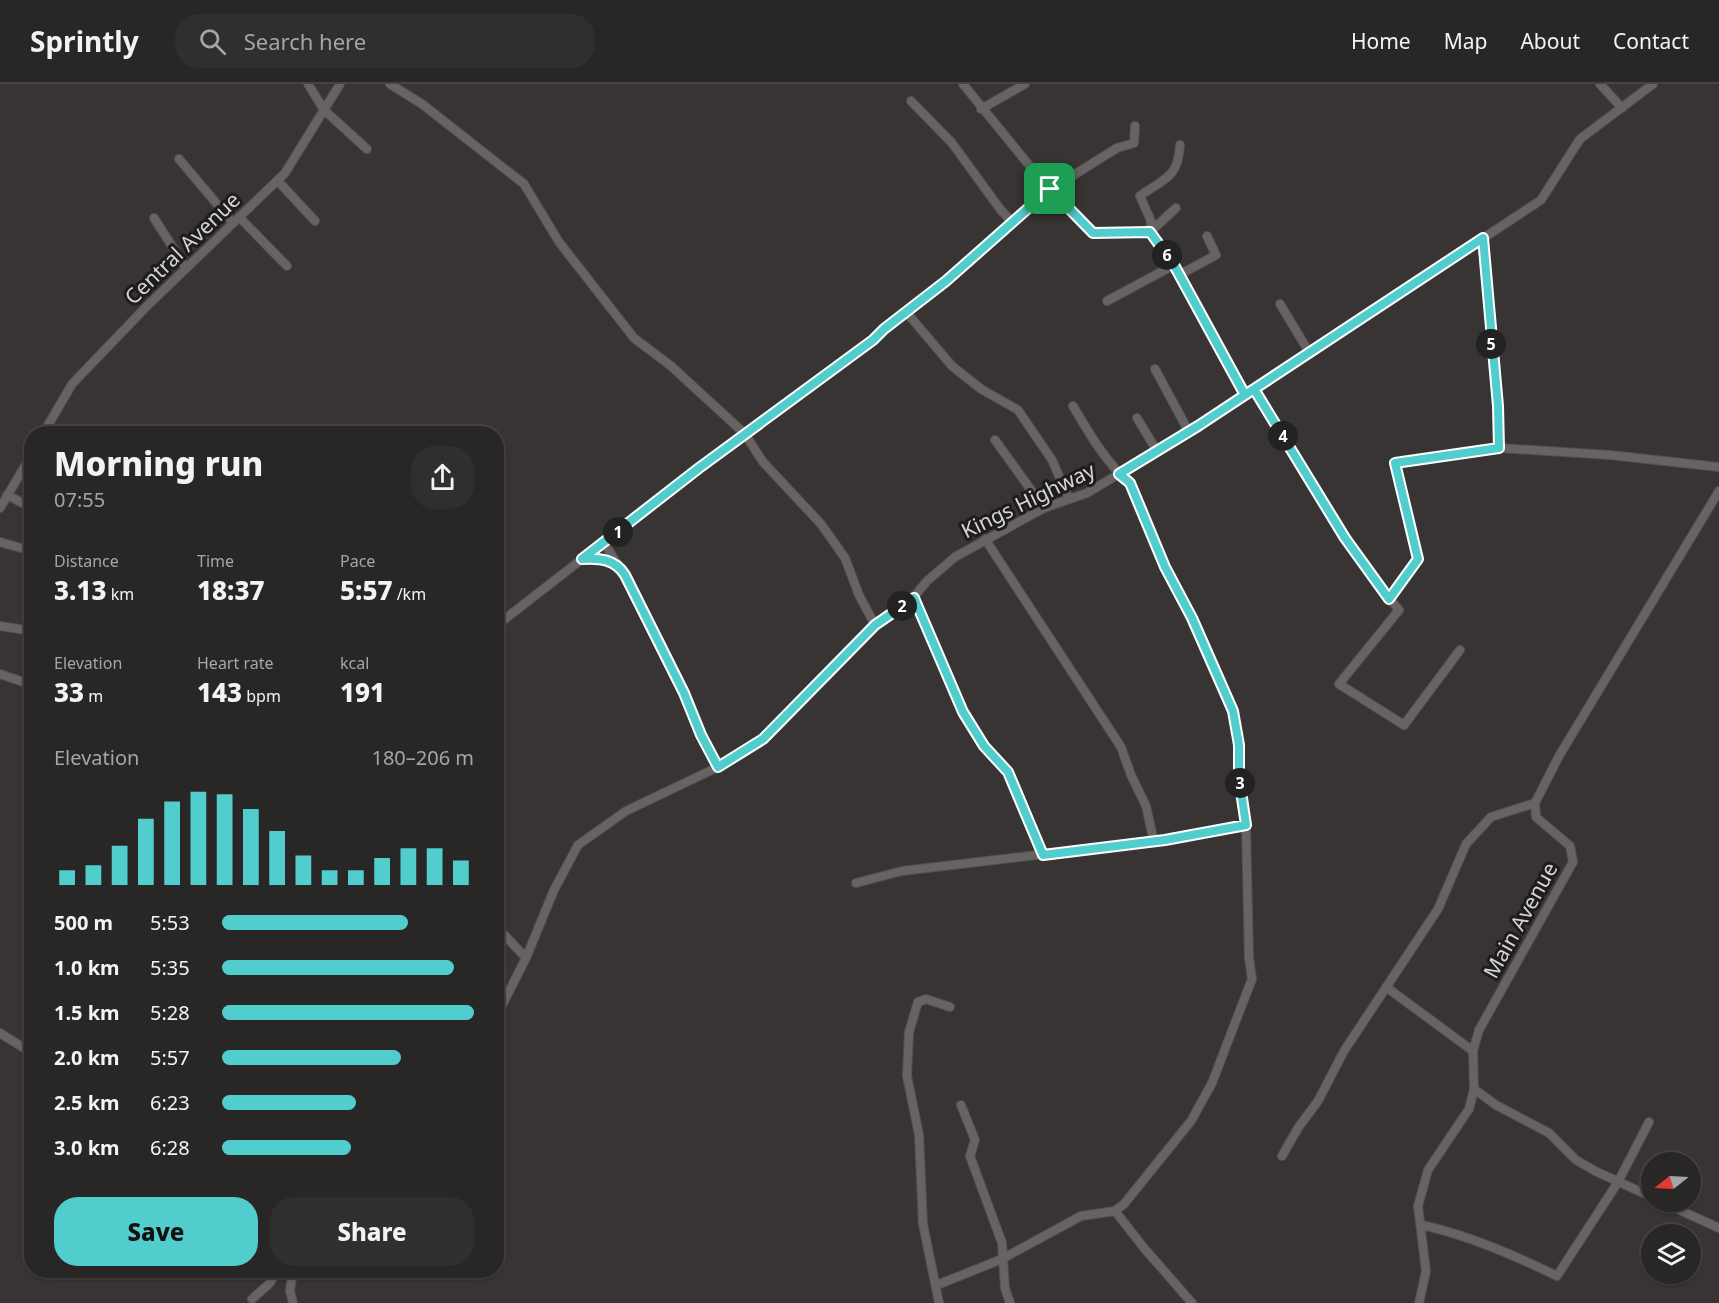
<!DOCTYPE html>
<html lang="en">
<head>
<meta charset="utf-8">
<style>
	:root { --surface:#292726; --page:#312f2e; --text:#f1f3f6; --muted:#a5a5a7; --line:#454443; --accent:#52cdcd }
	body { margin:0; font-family:"Noto Sans",sans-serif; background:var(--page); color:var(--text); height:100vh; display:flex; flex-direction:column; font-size:22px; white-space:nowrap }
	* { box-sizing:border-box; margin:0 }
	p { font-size:20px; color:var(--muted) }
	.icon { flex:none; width:33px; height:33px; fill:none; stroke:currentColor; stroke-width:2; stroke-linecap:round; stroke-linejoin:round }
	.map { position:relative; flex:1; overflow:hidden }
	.drawer { position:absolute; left:24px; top:342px; width:480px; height:852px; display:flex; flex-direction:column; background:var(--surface); border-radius:24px; box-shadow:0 2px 4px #0004,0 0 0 2px var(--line) }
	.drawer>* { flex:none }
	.needle { width:39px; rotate:252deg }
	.fabs { position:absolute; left:1641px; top:1068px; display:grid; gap:12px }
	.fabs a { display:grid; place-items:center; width:60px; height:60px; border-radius:50%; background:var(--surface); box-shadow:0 2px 4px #0004,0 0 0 2px var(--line); font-size:30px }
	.pin { position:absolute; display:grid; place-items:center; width:51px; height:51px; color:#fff; margin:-26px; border-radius:12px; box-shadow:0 3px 9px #0006 }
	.km { position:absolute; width:30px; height:30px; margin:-15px; border-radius:50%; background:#222; color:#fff; font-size:16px; line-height:30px; text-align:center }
	.round { display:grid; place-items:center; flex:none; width:63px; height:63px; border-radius:24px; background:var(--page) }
	.head { display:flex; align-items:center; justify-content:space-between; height:102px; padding:0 30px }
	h1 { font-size:33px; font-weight:800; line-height:45px }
	.stats { display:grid; grid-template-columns:repeat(3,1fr); gap:9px; height:102px; padding:6px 30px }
	.stats div { display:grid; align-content:center }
	.stats b { font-size:26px; font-weight:800 }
	.stats small { font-size:16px; font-weight:400 }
	.stats p { font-size:16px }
	.chart { height:168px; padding:12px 30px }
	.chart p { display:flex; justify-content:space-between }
	.chart svg { width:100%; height:108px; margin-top:6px; stroke:var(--accent); stroke-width:6 }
	.cta { display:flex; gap:12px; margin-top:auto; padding:12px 30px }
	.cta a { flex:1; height:69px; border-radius:24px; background:var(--accent); color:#111; font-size:24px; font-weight:800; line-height:69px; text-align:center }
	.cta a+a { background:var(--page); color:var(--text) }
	ul { padding:0 30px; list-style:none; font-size:20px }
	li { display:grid; grid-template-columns:96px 72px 1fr; align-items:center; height:45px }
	li i { height:15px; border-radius:8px; background:var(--accent) }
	header { display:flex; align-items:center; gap:36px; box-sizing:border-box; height:84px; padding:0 30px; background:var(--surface); border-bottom:2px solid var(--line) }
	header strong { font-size:28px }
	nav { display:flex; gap:33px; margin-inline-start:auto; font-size:21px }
	.search { width:420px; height:54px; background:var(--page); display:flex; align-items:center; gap:15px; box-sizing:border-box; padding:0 21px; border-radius:24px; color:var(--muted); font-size:22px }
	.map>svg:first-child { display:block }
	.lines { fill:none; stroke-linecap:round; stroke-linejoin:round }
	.minor-casing { stroke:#53504f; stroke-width:10 }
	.minor { stroke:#676362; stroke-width:8 }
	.route-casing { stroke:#fff; stroke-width:12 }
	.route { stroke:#52cdcd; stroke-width:8 }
	.labels { text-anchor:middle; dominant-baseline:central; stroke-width:6; stroke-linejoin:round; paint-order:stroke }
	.street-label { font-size:21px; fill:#d7d5d4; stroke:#1e1c1c }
</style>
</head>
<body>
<header>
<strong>Sprintly</strong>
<div class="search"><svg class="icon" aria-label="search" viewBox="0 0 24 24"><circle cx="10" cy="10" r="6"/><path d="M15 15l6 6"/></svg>Search here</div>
<nav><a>Home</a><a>Map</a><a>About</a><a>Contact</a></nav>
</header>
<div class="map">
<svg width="1719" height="1219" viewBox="0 0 1719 1219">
	<rect width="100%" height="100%" fill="#373433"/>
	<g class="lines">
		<!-- minor casing -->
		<g class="minor-casing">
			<g id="minor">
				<polyline points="308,0 324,26 367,65"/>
				<polyline points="390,0 422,20 524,100 559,158 634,254 671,282 745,350 763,378 821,440 845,474 859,511 875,541"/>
				<polyline points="963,0 1037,91 1093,149 1150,148 1174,181 1245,311"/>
				<polyline points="1600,0 1622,24"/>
				<polyline points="911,17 952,59 1000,125 1013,139"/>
				<polyline points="981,25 1025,0"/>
				<polyline points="179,75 233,139"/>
				<polyline points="278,97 315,137"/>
				<polyline points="239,133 287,182"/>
				<polyline points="154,134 186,184"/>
				<path d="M 1150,148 L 1151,137 L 1140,112 C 1164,94 1178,95 1180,61"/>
				<polyline points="1150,148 1176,124"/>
				<polyline points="1483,154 1498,322 1499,364"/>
				<polyline points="1179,191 1216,171 1207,152"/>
				<polyline points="1107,217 1174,181"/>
				<polyline points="1280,220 1309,268"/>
				<polyline points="907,229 952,282 981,305 1018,326 1052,376 1069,415"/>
				<polyline points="1155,285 1189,348"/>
				<path d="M 1254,305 C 1300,380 1342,459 1399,526 L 1339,600 L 1404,641 L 1460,566"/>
				<path d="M 1073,322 C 1089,349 1106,379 1130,399 L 1165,483 L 1192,534 L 1233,627 L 1239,661 L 1239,695 L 1246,742 L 1249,874 L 1252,895 L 1212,999 L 1191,1037 L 1124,1120 L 1115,1127 L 1144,1164 L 1192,1219"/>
				<polyline points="1137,334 1157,367"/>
				<polyline points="43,350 72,300 146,223 285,89 340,0"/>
				<polyline points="995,356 1044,424"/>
				<polyline points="7,411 32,424"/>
				<polyline points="0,424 32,370"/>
				<polyline points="985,455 1121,663 1131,691 1146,722 1154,758"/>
				<polyline points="0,458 32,467"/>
				<path d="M 604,459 C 635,506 659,557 683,607 C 695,632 705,658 718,683"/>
				<polyline points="583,475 606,476 618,481"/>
				<polyline points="913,514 963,628 984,662 1008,688 1043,771"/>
				<polyline points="1389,515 1418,475 1395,379 1499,364 1610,371 1719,383"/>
				<polyline points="0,542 32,547"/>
				<polyline points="496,542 699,384 873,257 884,245 946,197 1050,106 1117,64 1134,59 1135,42"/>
				<polyline points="0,590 32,601"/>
				<polyline points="856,799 902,787 1165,756 1246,742"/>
				<polyline points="496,842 526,874"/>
				<polyline points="1386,903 1473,967"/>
				<polyline points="496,933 526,874 554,806 578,761 626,727 718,683 763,655 875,541 913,514 927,497 955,473 1044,424 1087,409 1199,342 1541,116 1580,55 1653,0"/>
				<polyline points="0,949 32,969"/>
				<polyline points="1474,1005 1496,1021 1549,1049 1576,1076 1597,1088 1652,1113"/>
				<polyline points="961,1021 975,1056 970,1072 1002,1159 1005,1204 1010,1219"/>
				<polyline points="1282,1072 1298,1044 1318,1017 1344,967 1438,825 1466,760 1491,733 1535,719"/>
				<polyline points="1662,1118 1719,1144"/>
				<path d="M 1421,1141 C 1466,1150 1516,1172 1557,1192 L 1618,1098 L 1649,1038"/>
				<polyline points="937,1201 1002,1175 1081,1132 1115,1127"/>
				<polyline points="252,1215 270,1199 277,1186"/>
				<polyline points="293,1219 290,1207 293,1186"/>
				<polyline points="939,1219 923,1140 919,1051 907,992 909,948 918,918 926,915 950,923"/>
				<polyline points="1419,1219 1426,1187 1418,1122 1428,1086 1469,1025 1474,1005 1473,967 1479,946 1573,778 1570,762 1536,733 1535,719 1559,672 1719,407"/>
			</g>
		</g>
		<!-- minor -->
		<use href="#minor" class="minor"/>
	</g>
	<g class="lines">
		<!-- route casing -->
		<g class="route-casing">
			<path id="route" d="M 1050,105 L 946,197 L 884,245 L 873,256 L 699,384 L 582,475 C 600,474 615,475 625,491 L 684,609 L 701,651 L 718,683 L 763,655 L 875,541 L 914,514 L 963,628 L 984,662 L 1008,688 L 1043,771 L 1165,756 L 1246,741 L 1239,694 L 1239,661 L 1233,627 L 1192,534 L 1165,483 L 1130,399 L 1119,390 L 1198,342 L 1254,305 L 1345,454 L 1389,515 L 1418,475 L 1395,379 L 1499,364 L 1498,322 L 1483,154 L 1245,311 L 1174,181 L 1150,148 L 1093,149 L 1050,105"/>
		</g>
		<!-- route -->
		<use href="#route" class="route"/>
	</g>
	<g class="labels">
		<!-- street labels -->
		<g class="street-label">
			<text transform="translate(182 164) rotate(-44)">Central Avenue</text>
			<text transform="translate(1028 416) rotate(-26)">Kings Highway</text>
			<text transform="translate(1520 836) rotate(-61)">Main Avenue</text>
		</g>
	</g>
</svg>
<div class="fabs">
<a><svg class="needle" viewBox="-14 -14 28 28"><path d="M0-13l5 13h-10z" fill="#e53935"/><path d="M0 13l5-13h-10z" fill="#a5a5a7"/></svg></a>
<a><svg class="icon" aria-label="layers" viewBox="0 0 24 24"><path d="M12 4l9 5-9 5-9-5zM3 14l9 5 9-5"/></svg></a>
</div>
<div class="pin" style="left:1050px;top:105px;background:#1e9e55"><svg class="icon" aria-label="arrive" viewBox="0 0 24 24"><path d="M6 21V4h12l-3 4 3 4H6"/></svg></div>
<b class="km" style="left:618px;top:448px">1</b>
<b class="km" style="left:902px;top:522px">2</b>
<b class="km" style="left:1240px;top:699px">3</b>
<b class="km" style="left:1283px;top:352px">4</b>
<b class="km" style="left:1491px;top:260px">5</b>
<b class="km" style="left:1167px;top:171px">6</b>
<section class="drawer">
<div class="head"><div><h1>Morning run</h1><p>07:55</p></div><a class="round"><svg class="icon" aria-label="share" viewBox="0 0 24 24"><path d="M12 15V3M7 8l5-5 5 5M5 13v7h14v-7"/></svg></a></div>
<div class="stats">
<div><p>Distance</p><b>3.13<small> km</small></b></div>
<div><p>Time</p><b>18:37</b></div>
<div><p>Pace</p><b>5:57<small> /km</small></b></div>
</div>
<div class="stats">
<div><p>Elevation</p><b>33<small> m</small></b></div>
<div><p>Heart rate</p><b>143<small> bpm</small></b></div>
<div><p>kcal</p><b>191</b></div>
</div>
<div class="chart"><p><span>Elevation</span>180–206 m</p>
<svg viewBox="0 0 160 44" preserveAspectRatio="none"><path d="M5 44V38M15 44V36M25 44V28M35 44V17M45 44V10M55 44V6M65 44V7M75 44V13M85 44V22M95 44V32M105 44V38M115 44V38M125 44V33M135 44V29M145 44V29M155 44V34"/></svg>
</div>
<ul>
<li><b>500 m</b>5:53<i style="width:74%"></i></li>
<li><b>1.0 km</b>5:35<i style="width:92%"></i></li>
<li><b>1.5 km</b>5:28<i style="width:100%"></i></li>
<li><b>2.0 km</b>5:57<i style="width:71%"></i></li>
<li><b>2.5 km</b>6:23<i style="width:53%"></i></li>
<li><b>3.0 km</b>6:28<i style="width:51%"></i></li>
</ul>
<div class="cta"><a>Save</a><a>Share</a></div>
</section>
</div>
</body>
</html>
